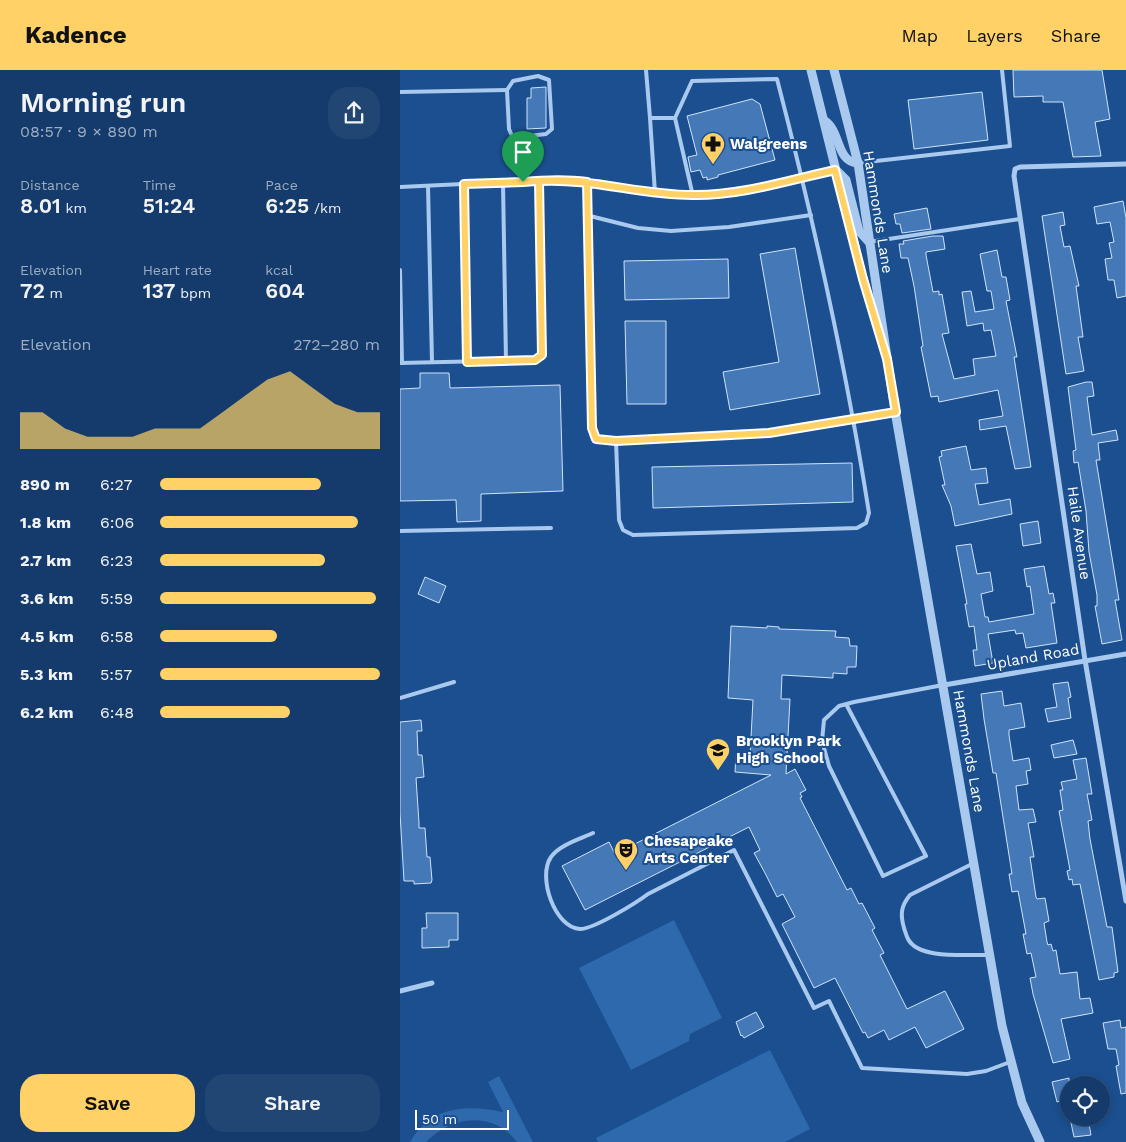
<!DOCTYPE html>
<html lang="en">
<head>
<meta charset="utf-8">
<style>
	:root { --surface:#143b6b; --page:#214673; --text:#f1f3f6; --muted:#9dadc1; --line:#33557e; --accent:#ffd166 }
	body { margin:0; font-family:"Work Sans",sans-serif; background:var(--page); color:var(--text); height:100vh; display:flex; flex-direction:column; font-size:19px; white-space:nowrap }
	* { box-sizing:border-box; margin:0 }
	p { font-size:16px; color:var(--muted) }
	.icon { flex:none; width:28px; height:28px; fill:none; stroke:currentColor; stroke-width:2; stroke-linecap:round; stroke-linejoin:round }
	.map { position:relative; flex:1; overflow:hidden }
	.side { display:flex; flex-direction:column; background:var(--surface); width:400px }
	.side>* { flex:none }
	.fabs { position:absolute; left:660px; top:1006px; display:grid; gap:10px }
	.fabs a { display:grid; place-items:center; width:50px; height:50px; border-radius:50%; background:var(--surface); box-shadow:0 2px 8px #0003,0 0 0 1px var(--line); font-size:25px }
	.scale { position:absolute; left:15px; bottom:12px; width:94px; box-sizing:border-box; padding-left:5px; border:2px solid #fff; border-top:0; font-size:14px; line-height:18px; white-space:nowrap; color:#fff; -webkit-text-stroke:4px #1b4f8f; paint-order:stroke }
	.pin { position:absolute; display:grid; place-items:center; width:42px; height:42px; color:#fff; margin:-51px -21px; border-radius:50% 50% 50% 0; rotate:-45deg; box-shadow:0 0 5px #0007 }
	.pin .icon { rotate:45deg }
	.round { display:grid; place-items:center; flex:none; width:52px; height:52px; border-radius:20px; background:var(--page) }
	.head { display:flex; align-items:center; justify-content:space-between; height:85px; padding:0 20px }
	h1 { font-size:28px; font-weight:600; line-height:38px }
	.stats { display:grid; grid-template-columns:repeat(3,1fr); gap:8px; height:85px; padding:5px 20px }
	.stats div { display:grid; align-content:center }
	.stats b { font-size:21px; font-weight:600 }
	.stats small { font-size:14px; font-weight:400 }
	.stats p { font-size:14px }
	.chart { height:140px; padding:10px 20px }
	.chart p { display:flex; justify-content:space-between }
	.chart svg { width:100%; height:90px; margin-top:5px; fill:var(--accent); opacity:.7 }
	.cta { display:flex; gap:10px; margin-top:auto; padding:10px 20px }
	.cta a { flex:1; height:58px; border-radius:20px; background:var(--accent); color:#111; font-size:20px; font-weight:600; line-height:58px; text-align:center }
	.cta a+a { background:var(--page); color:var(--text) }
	ul { padding:0 20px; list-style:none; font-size:16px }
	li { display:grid; grid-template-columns:80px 60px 1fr; align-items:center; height:38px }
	li i { height:12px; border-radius:6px; background:var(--accent) }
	header { display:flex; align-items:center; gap:30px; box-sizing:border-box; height:70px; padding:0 25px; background:var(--accent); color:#111 }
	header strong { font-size:24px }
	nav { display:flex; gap:28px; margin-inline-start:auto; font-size:18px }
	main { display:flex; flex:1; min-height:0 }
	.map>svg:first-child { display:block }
	.green { fill:#2e69ad }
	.building { fill:#4478b7; stroke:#cfe3fa }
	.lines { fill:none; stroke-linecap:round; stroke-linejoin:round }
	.service { stroke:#a9c9ee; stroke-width:4 }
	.minor { stroke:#a9c9ee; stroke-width:5 }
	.tertiary { stroke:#a9c9ee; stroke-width:9 }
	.route-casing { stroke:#fff; stroke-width:10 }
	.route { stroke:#ffd166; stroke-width:6 }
	.labels { text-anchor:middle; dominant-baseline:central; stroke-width:4; stroke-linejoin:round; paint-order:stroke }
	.poi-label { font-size:15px; font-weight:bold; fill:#fff; stroke:#1b4f8f; text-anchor:start }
	.street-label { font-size:15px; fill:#fff; stroke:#1b4f8f }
</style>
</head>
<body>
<header>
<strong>Kadence</strong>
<nav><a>Map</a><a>Layers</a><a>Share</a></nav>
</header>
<main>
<section class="side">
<div class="head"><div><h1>Morning run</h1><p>08:57 · 9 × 890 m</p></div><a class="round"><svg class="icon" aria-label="share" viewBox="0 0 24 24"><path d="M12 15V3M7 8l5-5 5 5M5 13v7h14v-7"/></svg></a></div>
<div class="stats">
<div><p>Distance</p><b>8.01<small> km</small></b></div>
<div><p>Time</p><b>51:24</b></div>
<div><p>Pace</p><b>6:25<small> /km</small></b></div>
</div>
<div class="stats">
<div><p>Elevation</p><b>72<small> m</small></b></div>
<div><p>Heart rate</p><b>137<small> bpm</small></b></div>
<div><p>kcal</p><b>604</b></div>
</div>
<div class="chart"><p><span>Elevation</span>272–280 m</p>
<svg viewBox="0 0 160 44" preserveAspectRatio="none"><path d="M0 44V26L10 26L20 34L30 38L40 38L50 38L60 34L70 34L80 34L90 26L100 18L110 10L120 6L130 14L140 22L150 26L160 26V44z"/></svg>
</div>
<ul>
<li><b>890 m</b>6:27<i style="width:73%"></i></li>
<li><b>1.8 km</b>6:06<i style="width:90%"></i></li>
<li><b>2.7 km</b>6:23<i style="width:75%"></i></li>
<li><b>3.6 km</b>5:59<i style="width:98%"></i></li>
<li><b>4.5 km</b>6:58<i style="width:53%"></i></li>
<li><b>5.3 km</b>5:57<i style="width:100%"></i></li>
<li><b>6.2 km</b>6:48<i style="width:59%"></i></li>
</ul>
<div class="cta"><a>Save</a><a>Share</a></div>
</section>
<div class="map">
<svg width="726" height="1072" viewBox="0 0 726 1072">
	<rect width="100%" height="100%" fill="#1b4f8f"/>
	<!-- green -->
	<g class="green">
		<polygon points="274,850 322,948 290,964 289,971 231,1000 179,898"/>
		<polygon points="370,980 410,1059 385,1072 198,1072 196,1068"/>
		<path d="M 99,1006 L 133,1072 L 117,1072 C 93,1040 51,1046 26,1072 L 10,1072 C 31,1036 66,1034 103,1042 L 88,1012 Z"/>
	</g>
	<!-- building -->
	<g class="building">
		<polygon points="613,0 702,0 710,49 695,52 701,86 673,87 663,32 643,32 643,26 614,27"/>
		<polygon points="146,17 146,58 127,59 127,28 131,28 131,18"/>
		<polygon points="582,22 588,70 514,79 508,30"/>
		<polygon points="352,29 360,34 375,90 318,105 318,107 307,110 307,107 303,108 300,100 291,102 288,87 297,85 287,46"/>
		<polygon points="723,131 726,148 726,226 717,228 714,210 708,210 705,189 712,188 709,173 714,172 710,152 697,154 694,137"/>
		<polygon points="527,138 531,159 502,163 500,154 496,154 494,144"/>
		<polygon points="663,142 665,155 660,156 664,177 670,176 679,216 676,216 683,267 678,267 684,301 666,304 642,146"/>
		<polygon points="533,166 543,166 545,179 526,182 526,185 533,222 539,221 539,225 542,224 549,263 542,264 554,309 575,305 573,289 596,286 591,260 584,261 583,253 567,256 562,222 571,221 575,242 594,239 591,221 587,221 580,184 597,180 602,207 606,207 610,230 606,231 617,287 614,287 631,397 615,399 606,356 580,360 579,350 603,346 598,320 539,332 538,326 531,327 521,277 523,276 514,216 508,188 501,188 499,174 504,174 503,171"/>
		<polygon points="395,178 420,324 330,340 323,302 379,292 360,184"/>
		<polygon points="328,189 329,228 225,230 224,191"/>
		<polygon points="225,251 266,251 266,334 227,334"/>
		<polygon points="20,303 49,303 50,318 160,315 163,421 81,424 81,451 57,452 56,430 0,431 0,319 20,318"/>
		<polygon points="686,312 692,312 694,326 687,327 692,365 716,360 718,370 698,373 700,390 696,390 719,530 715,530 722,570 702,574 695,536 697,536 697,525 689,482 686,441 678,392 674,393 673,381 676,380 668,317"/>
		<polygon points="566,376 571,400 586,398 588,413 575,414 579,435 610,429 612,444 555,456 551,436 542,415 545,415 539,387 542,386 541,381"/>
		<polygon points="452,393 453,432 253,438 252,397"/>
		<polygon points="638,451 641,473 623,476 620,454"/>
		<polygon points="571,474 577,504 590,502 593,521 581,524 585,547 588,547 589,552 634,544 630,516 627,517 624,499 644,496 649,524 653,523 655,533 651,533 657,573 626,578 623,563 616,564 615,560 588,564 593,593 575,596 573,580 577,580 574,556 569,557 565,534 567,534 556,476"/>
		<polygon points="25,507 46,516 39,533 18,524"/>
		<polygon points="331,556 367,558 367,556 379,557 379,559 436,561 435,567 449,568 450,576 457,576 456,597 447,597 447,604 433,603 433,608 382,605 381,629 390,629 386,704 395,699 406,720 400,723 402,727 400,728 447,820 451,818 459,834 462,833 475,858 472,860 484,883 480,885 507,939 545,921 564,959 526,978 515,957 489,970 484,960 468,968 465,962 463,963 435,908 414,918 382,854 395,847 383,824 377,827 365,803 354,783 360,780 349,757 185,840 162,796 209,772 215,784 371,705 335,702 336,685 350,686 353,630 328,628"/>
		<polygon points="668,612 671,627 668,628 671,648 648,652 645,639 657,637 653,614"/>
		<polygon points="602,621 604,636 621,633 625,657 609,660 609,665 613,691 629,688 631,700 626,701 628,714 616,716 619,740 633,739 636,752 628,753 634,787 630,787 636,827 637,829 645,828 649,851 644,853 647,872 648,875 651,874 653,881 656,880 660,904 677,902 680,929 690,928 693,943 661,949 670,989 653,993 633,924 630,908 636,907 631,883 627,884 623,864 626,864 618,821 612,822 609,804 612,804 596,703 593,703 584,649 581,624"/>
		<polygon points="21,650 22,661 17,661 18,685 22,685 24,707 16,708 19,753 19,758 25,758 27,787 30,787 32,810 31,813 14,814 14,811 4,811 0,743 0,652"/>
		<polygon points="673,670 677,684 654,688 651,675"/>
		<polygon points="686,688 692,724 687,724 692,750 688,751 690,769 707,857 712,857 718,902 714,903 714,907 699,910 680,814 673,815 672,809 669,810 667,801 670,800 659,741 663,740 660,720 663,720 661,712 677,709 673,690"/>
		<polygon points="26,843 58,843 58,870 49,870 49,877 22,878 22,858 27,858"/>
		<polygon points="356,942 364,957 344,968 342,965 341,966 336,952"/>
		<polygon points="720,950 721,958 726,957 726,1023 721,1024 716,996 719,995 716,979 708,979 703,953"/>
		<polygon points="669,1008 669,1028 657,1032 652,1012"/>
		<polygon points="670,1048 688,1048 691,1065 674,1067"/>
	</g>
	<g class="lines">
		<!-- service -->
		<g class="service">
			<polyline points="246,0 250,48 275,48"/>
			<polygon points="138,6 149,10 152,59 146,64 113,68 109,59 107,20 113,11"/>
			<polyline points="0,22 107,20"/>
			<polyline points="250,48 255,123"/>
			<polyline points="122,67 123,112"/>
			<polyline points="458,93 610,76 602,0"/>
			<polyline points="187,112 192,358 196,369 216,371 369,363 495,341"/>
			<polyline points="103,113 106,291"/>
			<polyline points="64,115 67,292"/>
			<polyline points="28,116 32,292"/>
			<polyline points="0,117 166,109 258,124 293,126 327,123 435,100"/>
			<polyline points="186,145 238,158 271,161 329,157 411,145"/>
			<polyline points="469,172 620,149"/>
			<polyline points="0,200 2,293"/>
			<polyline points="0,293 135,290 142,285 139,111"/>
			<path d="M 216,371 L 219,450 L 223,460 L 233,465 L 457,458 L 466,453 L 469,443 C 446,297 414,152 377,9 L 292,11 L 275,48 L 293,126"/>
			<polyline points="0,461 151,458"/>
			<polyline points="0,628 54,612"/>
			<polyline points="446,634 526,786 483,806 429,696 422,671 424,650 439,636 454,632 543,615"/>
			<path d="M 193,763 C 180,769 159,775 151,787 C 137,807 155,858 180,859 C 194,859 236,833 248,824 L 334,780 L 414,938 L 429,931 L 462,998 L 567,1004 L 586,1001 L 610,992"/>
			<path d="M 574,793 L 510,825 C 501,836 500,844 504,858 C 505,861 506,865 508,869 C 519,890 568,884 589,885"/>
		</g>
		<!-- minor -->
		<g class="minor">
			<polyline points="726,94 620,97 615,99 614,106 685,590 726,831"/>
			<polyline points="544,615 726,584"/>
			<polyline points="0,921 32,913"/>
		</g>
		<!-- tertiary -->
		<g class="tertiary">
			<polyline points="411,0 463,209 478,258"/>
			<polyline points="434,0 458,93 495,341 602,956 622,1033 640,1072"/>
			<path d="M 425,51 C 441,62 436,92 458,93"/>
			<polyline points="436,100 446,110 459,161 469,172"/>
		</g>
	</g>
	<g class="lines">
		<!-- route casing -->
		<g class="route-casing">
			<path id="route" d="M 123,112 L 64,114 L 67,292 L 135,290 L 142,285 L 139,111 C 192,108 240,125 292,125 C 340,126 389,110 435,100 L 463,209 L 487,289 L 496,342 L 369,363 L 216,371 L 196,369 L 192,358 L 187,112 C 165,109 145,110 123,112"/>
		</g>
		<!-- route -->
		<use href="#route" class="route"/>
	</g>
	<!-- icons -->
	<defs>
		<g id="pharmacy-pin" transform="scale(1.25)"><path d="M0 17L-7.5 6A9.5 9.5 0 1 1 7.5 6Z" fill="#ffd166" stroke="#1b4f8f"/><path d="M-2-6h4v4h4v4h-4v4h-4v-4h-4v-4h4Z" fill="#111"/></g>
		<g id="school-pin" transform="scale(1.25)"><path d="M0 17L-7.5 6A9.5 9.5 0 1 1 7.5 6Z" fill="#ffd166" stroke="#1b4f8f"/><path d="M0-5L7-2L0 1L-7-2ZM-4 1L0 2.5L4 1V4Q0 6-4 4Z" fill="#111"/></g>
		<g id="theatre-pin" transform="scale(1.25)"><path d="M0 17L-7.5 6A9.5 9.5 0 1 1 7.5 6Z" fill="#ffd166" stroke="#1b4f8f"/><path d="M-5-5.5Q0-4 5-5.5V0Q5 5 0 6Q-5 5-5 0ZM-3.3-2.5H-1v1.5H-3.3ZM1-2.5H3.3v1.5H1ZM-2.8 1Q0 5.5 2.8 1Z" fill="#111"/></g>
	</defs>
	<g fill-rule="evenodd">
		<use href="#pharmacy-pin" x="313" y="74"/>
		<use href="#school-pin" x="318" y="680"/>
		<use href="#theatre-pin" x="226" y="780"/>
	</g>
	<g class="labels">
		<!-- poi labels -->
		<g class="poi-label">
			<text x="330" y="74">Walgreens</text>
			<text x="336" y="671">Brooklyn Park<tspan x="336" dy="17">High School</tspan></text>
			<text x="244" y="771">Chesapeake<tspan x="244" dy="17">Arts Center</tspan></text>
		</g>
		<!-- street labels -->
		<g class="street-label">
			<text transform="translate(478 142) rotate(81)">Hammonds Lane</text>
			<text transform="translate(679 463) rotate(82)">Haile Avenue</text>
			<text transform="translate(633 587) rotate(-10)">Upland Road</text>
			<text transform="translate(569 681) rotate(80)">Hammonds Lane</text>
		</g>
	</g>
</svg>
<div class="fabs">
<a><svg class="icon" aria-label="locate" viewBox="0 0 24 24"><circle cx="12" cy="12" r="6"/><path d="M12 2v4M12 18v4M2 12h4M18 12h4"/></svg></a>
</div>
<div class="scale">50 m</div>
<div class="pin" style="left:123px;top:112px;background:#1e9e55"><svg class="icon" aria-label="arrive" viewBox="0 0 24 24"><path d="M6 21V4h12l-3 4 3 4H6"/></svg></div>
</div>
</main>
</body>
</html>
